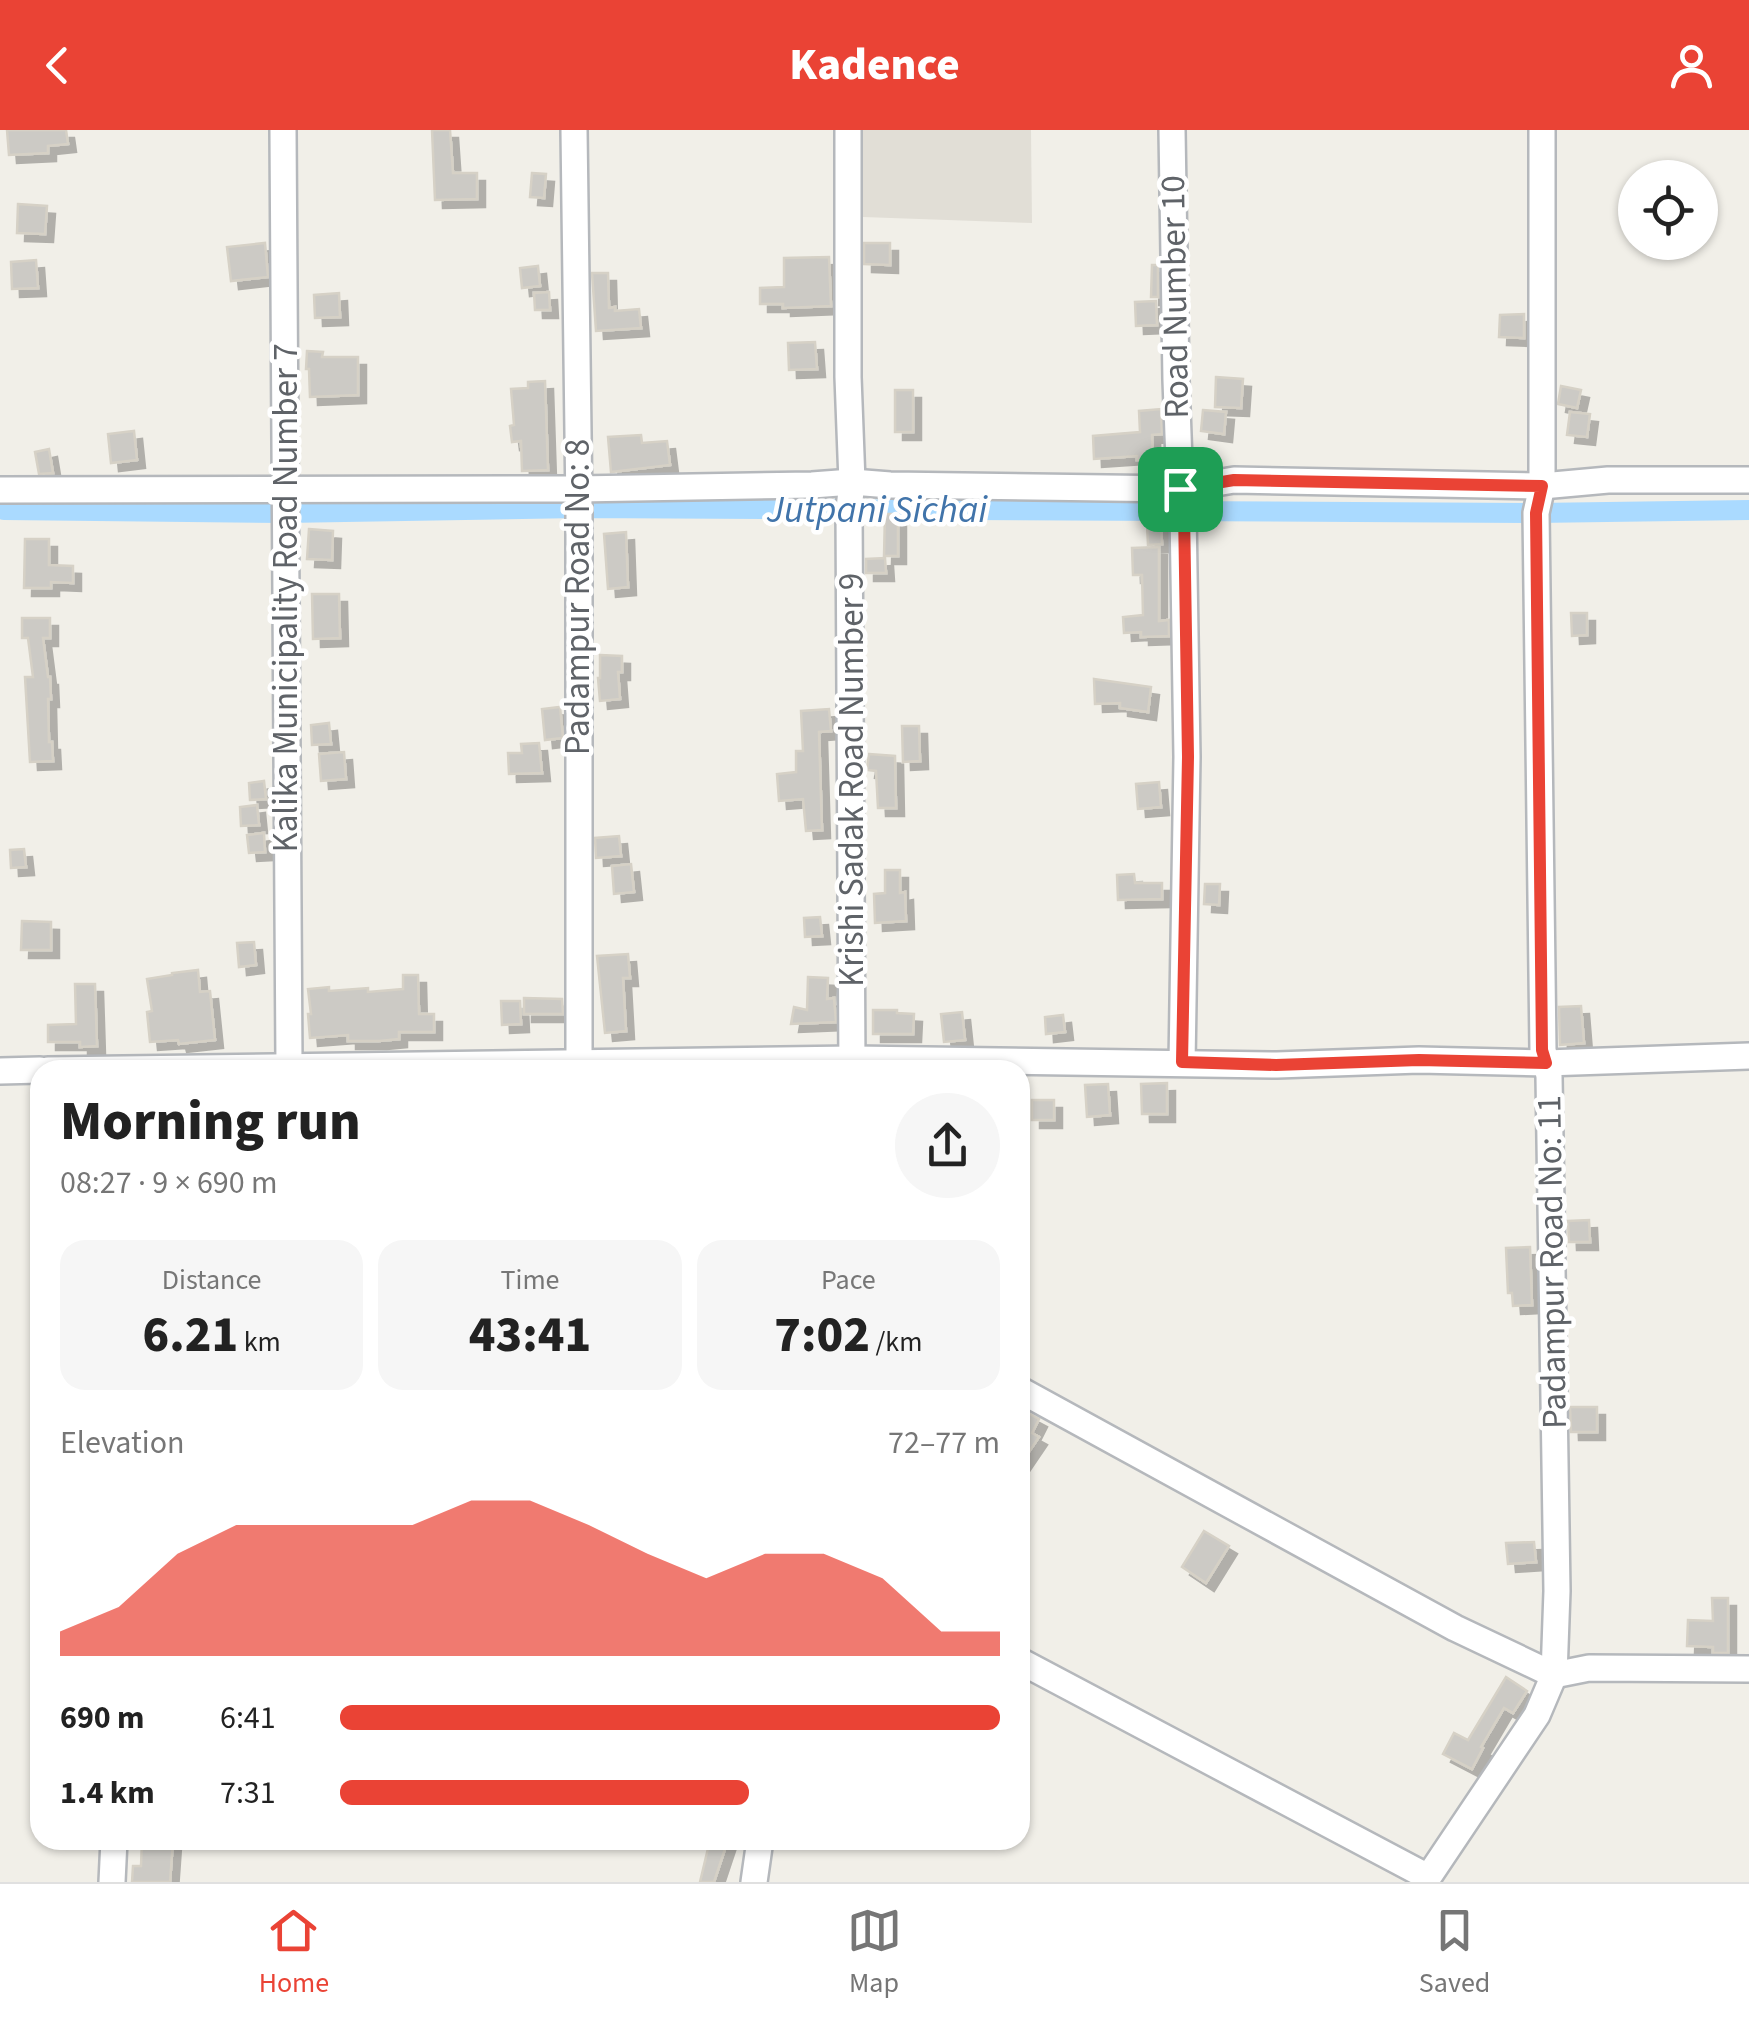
<!DOCTYPE html>
<html lang="en">
<head>
<meta charset="utf-8">
<style>
	:root { --surface:#fff; --page:#f6f6f6; --text:#222; --muted:#767676; --line:#e0e0e0; --accent:#ea4335 }
	body { margin:0; font-family:"Source Sans 3",sans-serif; background:var(--page); color:var(--text); height:100vh; display:flex; flex-direction:column; font-size:38px; white-space:nowrap }
	* { box-sizing:border-box; margin:0 }
	p { font-size:32px; color:var(--muted) }
	.icon { flex:none; width:55px; height:55px; fill:none; stroke:currentColor; stroke-width:2; stroke-linecap:round; stroke-linejoin:round }
	.map { position:relative; flex:1; overflow:hidden }
	.side { position:absolute; left:30px; top:930px; width:1000px; height:790px; display:flex; flex-direction:column; background:var(--surface); border-radius:30px; box-shadow:0 2px 8px #0004 }
	.side>* { flex:none }
	.fabs { position:absolute; left:1618px; top:30px; display:grid; gap:20px }
	.fabs a { display:grid; place-items:center; width:100px; height:100px; border-radius:50%; background:var(--surface); box-shadow:0 2px 8px #0004; font-size:50px }
	.pin { position:absolute; display:grid; place-items:center; width:85px; height:85px; color:#fff; margin:-42px; border-radius:20px; box-shadow:0 5px 15px #0006 }
	.round { display:grid; place-items:center; flex:none; width:105px; height:105px; border-radius:52px; background:var(--page) }
	.head { display:flex; align-items:center; justify-content:space-between; height:170px; padding:0 30px }
	h1 { font-size:55px; font-weight:800; line-height:75px }
	.metrics { display:grid; grid-template-columns:repeat(3,1fr); gap:15px; height:170px; padding:10px 30px }
	.metrics div { display:grid; align-content:center; border-radius:25px; background:var(--page); text-align:center }
	.metrics b { font-size:50px; font-weight:800 }
	.metrics small { font-size:28px; font-weight:400 }
	.metrics p { font-size:28px }
	.chart { height:280px; padding:20px 30px }
	.chart p { display:flex; justify-content:space-between }
	.chart svg { width:100%; height:180px; margin-top:10px; fill:var(--accent); opacity:.7 }
	ul { padding:0 30px; list-style:none; font-size:32px }
	li { display:grid; grid-template-columns:160px 120px 1fr; align-items:center; height:75px }
	li i { height:25px; border-radius:12px; background:var(--accent) }
	header { display:flex; justify-content:space-between; align-items:center; height:130px; padding:0 30px; background:var(--accent); color:#fff; font-size:45px; font-weight:800 }
	.dock { display:flex; justify-content:space-around; align-items:center; height:140px; border-top:2px solid var(--line); background:var(--surface); font-size:28px; color:var(--muted) }
	.dock a { display:grid; justify-items:center; gap:5px }
	.dock .selected { color:var(--accent) }
	.map>svg:first-child { display:block }
	.education { fill:#e1ded6 }
	.lines { fill:none; stroke-linecap:round; stroke-linejoin:round }
	.canal { stroke:#aadaff; stroke-width:20 }
	.building { fill:#cccac5; stroke:#d6d1c6; stroke-width:2.5; filter:url(#shadow) }
	.minor-casing { stroke:#b5b8bc; stroke-width:30 }
	.minor { stroke:#fff; stroke-width:25 }
	.route-casing { stroke:#fff; stroke-width:20 }
	.route { stroke:#ea4335; stroke-width:12 }
	.labels { text-anchor:middle; dominant-baseline:central; stroke-width:9; stroke-linejoin:round; paint-order:stroke }
	.street-label { font-size:35px; fill:#5f6368; stroke:#fff }
	.water-label { font-size:38px; font-style:italic; fill:#4174aa; stroke:#fff }
</style>
</head>
<body>
<header><svg class="icon" aria-label="back" viewBox="0 0 24 24"><path d="M15 5l-7 7 7 7"/></svg>Kadence<svg class="icon" aria-label="person" viewBox="0 0 24 24"><circle cx="12" cy="8" r="4"/><path d="M4 21q1-7 8-7t8 7"/></svg></header>
<div class="map">
<svg width="1749" height="1752" viewBox="0 0 1749 1752">
	<defs>
		<filter id="shadow"><feDropShadow dx="8" dy="8" stdDeviation="0" flood-color="#0004"/></filter>
	</defs>
	<rect width="100%" height="100%" fill="#f1efe8"/>
	<!-- education -->
	<polygon class="education" points="860,0 1031,0 1032,93 863,87"/>
	<g class="lines">
		<!-- canal -->
		<polyline class="canal" points="4,380 285,383 579,378 1536,383 1749,380"/>
	</g>
	<!-- building -->
	<g class="building">
		<polygon points="7,0 66,0 68,14 48,16 48,23 9,25"/>
		<polygon points="432,0 450,0 453,43 477,43 477,69 435,70"/>
		<polygon points="532,43 546,44 544,68 530,67"/>
		<polygon points="18,74 47,76 45,104 17,103"/>
		<polygon points="265,113 268,147 231,151 227,117"/>
		<polygon points="864,113 890,113 890,135 864,134"/>
		<polygon points="829,127 831,176 783,178 783,174 760,174 760,158 784,157 784,128"/>
		<polygon points="36,130 38,158 12,159 11,132"/>
		<polygon points="1152,135 1158,135 1158,167 1151,167"/>
		<polygon points="538,136 540,156 522,158 520,138"/>
		<polygon points="592,143 608,143 609,178 615,177 615,181 639,179 641,198 596,201"/>
		<polygon points="549,162 550,180 535,180 534,163"/>
		<polygon points="339,163 340,187 315,188 314,165"/>
		<polygon points="1156,171 1157,195 1136,196 1135,172"/>
		<polygon points="1524,184 1524,208 1499,207 1500,185"/>
		<polygon points="815,212 817,239 789,240 788,213"/>
		<polygon points="307,221 323,222 322,227 358,227 358,265 310,267 309,239 306,239"/>
		<polygon points="1216,247 1243,249 1241,278 1215,277"/>
		<polygon points="545,251 548,340 522,341 521,311 512,312 510,296 514,295 511,259 528,258 528,252"/>
		<polygon points="1561,256 1581,260 1577,278 1558,274"/>
		<rect x="895" y="260" width="18" height="42"/>
		<polygon points="1161,279 1162,304 1152,305 1153,329 1137,330 1137,326 1094,329 1093,306 1140,302 1139,281"/>
		<polygon points="1203,280 1226,282 1224,304 1201,301"/>
		<polygon points="1570,282 1590,284 1587,307 1567,305"/>
		<polygon points="134,301 137,330 111,333 108,304"/>
		<polygon points="641,305 642,313 667,311 670,335 611,342 608,307"/>
		<polygon points="49,319 53,343 39,344 35,322"/>
		<polygon points="885,384 898,384 898,426 884,426"/>
		<polygon points="1147,394 1161,394 1162,414 1148,415"/>
		<polygon points="309,399 333,401 332,430 307,429"/>
		<polygon points="626,402 628,457 608,459 604,404"/>
		<polygon points="25,409 49,409 49,435 73,436 73,453 51,452 51,458 24,458"/>
		<polygon points="1159,417 1159,491 1169,490 1169,506 1141,507 1141,502 1124,503 1123,487 1143,485 1142,445 1133,445 1132,418"/>
		<polygon points="885,428 886,443 866,443 866,429"/>
		<polygon points="312,464 339,464 340,508 313,509"/>
		<polygon points="1571,483 1587,483 1587,505 1572,506"/>
		<polygon points="22,488 50,488 50,508 43,508 48,547 50,547 51,569 48,569 49,612 52,612 53,631 30,632 25,547 33,547 28,508 22,508"/>
		<polygon points="600,525 622,526 622,542 618,542 620,569 600,571 598,548 600,548"/>
		<polygon points="1094,549 1151,557 1148,582 1120,578 1120,573 1095,574"/>
		<polygon points="560,577 563,608 545,610 542,579"/>
		<polygon points="829,579 831,601 819,602 822,700 806,701 803,669 779,671 777,644 796,642 796,621 803,621 801,581"/>
		<polygon points="329,593 331,614 312,615 311,595"/>
		<polygon points="902,596 919,596 920,631 903,632"/>
		<polygon points="539,613 542,643 509,644 508,623 522,623 521,614"/>
		<polygon points="344,622 346,649 321,651 319,624"/>
		<polygon points="869,624 895,626 896,678 878,678 876,641 867,640"/>
		<polygon points="264,651 266,669 250,670 249,653"/>
		<polygon points="1159,652 1161,677 1138,679 1136,654"/>
		<polygon points="257,675 259,695 241,696 240,677"/>
		<polygon points="264,703 265,722 249,723 247,705"/>
		<polygon points="619,706 621,726 596,728 595,708"/>
		<polygon points="24,719 26,737 11,738 10,720"/>
		<polygon points="631,734 634,762 614,764 612,736"/>
		<polygon points="885,740 900,740 900,763 905,762 906,791 875,793 874,764 885,763"/>
		<polygon points="1134,744 1135,753 1162,753 1162,769 1118,770 1117,745"/>
		<polygon points="1205,754 1220,754 1219,775 1204,774"/>
		<polygon points="820,787 822,806 805,807 804,788"/>
		<polygon points="22,791 51,792 51,820 21,820"/>
		<polygon points="254,812 256,835 239,837 237,813"/>
		<polygon points="628,824 630,848 623,848 626,901 605,903 597,826"/>
		<polygon points="198,840 200,862 210,861 215,910 179,914 178,910 150,912 147,882 152,881 147,849 172,845 172,843"/>
		<polygon points="403,845 418,845 419,884 434,884 434,902 399,902 399,909 379,911 348,911 348,905 310,908 308,884 311,884 308,859 329,857 329,861 368,858 368,862 403,859"/>
		<polygon points="808,847 828,848 827,869 834,868 836,892 791,894 794,877 807,880"/>
		<polygon points="75,854 95,854 97,916 80,917 80,912 48,912 48,895 76,894"/>
		<polygon points="524,868 562,869 563,884 524,884"/>
		<polygon points="501,871 520,871 521,894 502,895"/>
		<polygon points="1581,876 1584,913 1560,915 1559,877"/>
		<polygon points="873,880 897,880 897,883 914,884 913,904 873,904"/>
		<polygon points="962,882 965,910 944,912 941,884"/>
		<polygon points="1063,885 1065,902 1046,904 1045,887"/>
		<polygon points="1167,953 1167,984 1142,984 1141,954"/>
		<polygon points="1108,954 1110,985 1087,987 1085,955"/>
		<rect x="1032" y="970" width="22" height="20"/>
		<polygon points="1589,1090 1590,1112 1569,1112 1568,1091"/>
		<polygon points="1530,1117 1532,1175 1513,1176 1512,1163 1508,1163 1506,1118"/>
		<polygon points="1570,1277 1597,1277 1597,1302 1571,1302"/>
		<polygon points="1026,1282 1039,1289 1032,1303 1039,1307 1020,1335 1020,1294"/>
		<polygon points="1204,1401 1229,1416 1206,1453 1182,1437"/>
		<polygon points="1534,1412 1536,1432 1508,1434 1506,1413"/>
		<polygon points="1712,1468 1728,1468 1728,1523 1713,1523 1713,1517 1687,1516 1688,1490 1713,1491"/>
		<polygon points="1506,1547 1527,1561 1513,1583 1504,1578 1481,1617 1483,1618 1472,1639 1443,1624 1454,1603 1468,1610"/>
		<polygon points="142,1710 173,1710 170,1752 132,1752 133,1736 141,1736"/>
		<polygon points="710,1710 728,1710 714,1752 700,1752"/>
	</g>
	<g class="lines">
		<!-- minor casing -->
		<g class="minor-casing">
			<g id="minor">
				<polyline points="283,0 289,935"/>
				<polyline points="574,0 579,378 579,933"/>
				<polyline points="848,0 848,247 852,352 849,379 852,940"/>
				<polyline points="1172,0 1176,250 1180,359 1183,381 1187,627 1182,933"/>
				<polyline points="0,360 578,359 812,355 852,352 890,355 1180,359 1234,350 1542,356 1608,350 1749,350"/>
				<polyline points="48,940 853,929 1277,935 1419,930 1546,933 1749,926"/>
				<polyline points="0,941 40,940"/>
				<polyline points="1020,1260 1455,1498 1554,1545 1589,1538 1749,1539"/>
				<polyline points="1020,1531 1428,1747"/>
				<polyline points="112,1752 114,1710"/>
				<polyline points="754,1752 760,1710"/>
				<polyline points="1425,1752 1537,1585 1554,1545 1557,1461 1549,946 1543,920 1536,383 1542,356 1542,0"/>
			</g>
		</g>
		<!-- minor -->
		<use href="#minor" class="minor"/>
	</g>
	<g class="lines">
		<!-- route casing -->
		<g class="route-casing">
			<polygon id="route" points="1234,350 1542,356 1536,383 1542,920 1546,933 1419,930 1276,935 1182,932 1188,627 1184,381 1180,359"/>
		</g>
		<!-- route -->
		<use href="#route" class="route"/>
	</g>
	<g class="labels">
		<!-- street labels -->
		<g class="street-label">
			<text transform="translate(1175 167) rotate(-91)">Road Number 10</text>
			<text transform="translate(578 467) rotate(-90)">Padampur Road No: 8</text>
			<text transform="translate(286 468) rotate(-90)">Kalika Municipality Road Number 7</text>
			<text transform="translate(852 650) rotate(-90)">Krishi Sadak Road Number 9</text>
			<text transform="translate(1552 1132) rotate(-91)">Padampur Road No: 11</text>
		</g>
		<!-- water labels -->
		<g class="water-label">
			<text x="877" y="380">Jutpani Sichai</text>
		</g>
	</g>
</svg>
<div class="fabs">
<a><svg class="icon" aria-label="locate" viewBox="0 0 24 24"><circle cx="12" cy="12" r="6"/><path d="M12 2v4M12 18v4M2 12h4M18 12h4"/></svg></a>
</div>
<div class="pin" style="left:1180px;top:359px;background:#1e9e55"><svg class="icon" aria-label="arrive" viewBox="0 0 24 24"><path d="M6 21V4h12l-3 4 3 4H6"/></svg></div>
<section class="side">
<div class="head"><div><h1>Morning run</h1><p>08:27 · 9 × 690 m</p></div><a class="round"><svg class="icon" aria-label="share" viewBox="0 0 24 24"><path d="M12 15V3M7 8l5-5 5 5M5 13v7h14v-7"/></svg></a></div>
<div class="metrics">
<div><p>Distance</p><b>6.21<small> km</small></b></div>
<div><p>Time</p><b>43:41</b></div>
<div><p>Pace</p><b>7:02<small> /km</small></b></div>
</div>
<div class="chart"><p><span>Elevation</span>72–77 m</p>
<svg viewBox="0 0 160 44" preserveAspectRatio="none"><path d="M0 44V38L10 32L20 19L30 12L40 12L50 12L60 12L70 6L80 6L90 12L100 19L110 25L120 19L130 19L140 25L150 38L160 38V44z"/></svg>
</div>
<ul>
<li><b>690 m</b>6:41<i style="width:100%"></i></li>
<li><b>1.4 km</b>7:31<i style="width:62%"></i></li>
</ul>
</section>
</div>
<nav class="dock">
<a class="selected"><svg class="icon" aria-label="home" viewBox="0 0 24 24"><path d="M3 11l9-7 9 7M6 9v11h12V9"/></svg>Home</a>
<a><svg class="icon" aria-label="map" viewBox="0 0 24 24"><path d="M3 6l6-2 6 2 6-2v14l-6 2-6-2-6 2zM9 4v14M15 6v14"/></svg>Map</a>
<a><svg class="icon" aria-label="saved" viewBox="0 0 24 24"><path d="M7 4h10v16l-5-4-5 4z"/></svg>Saved</a>
</nav>
</body>
</html>
